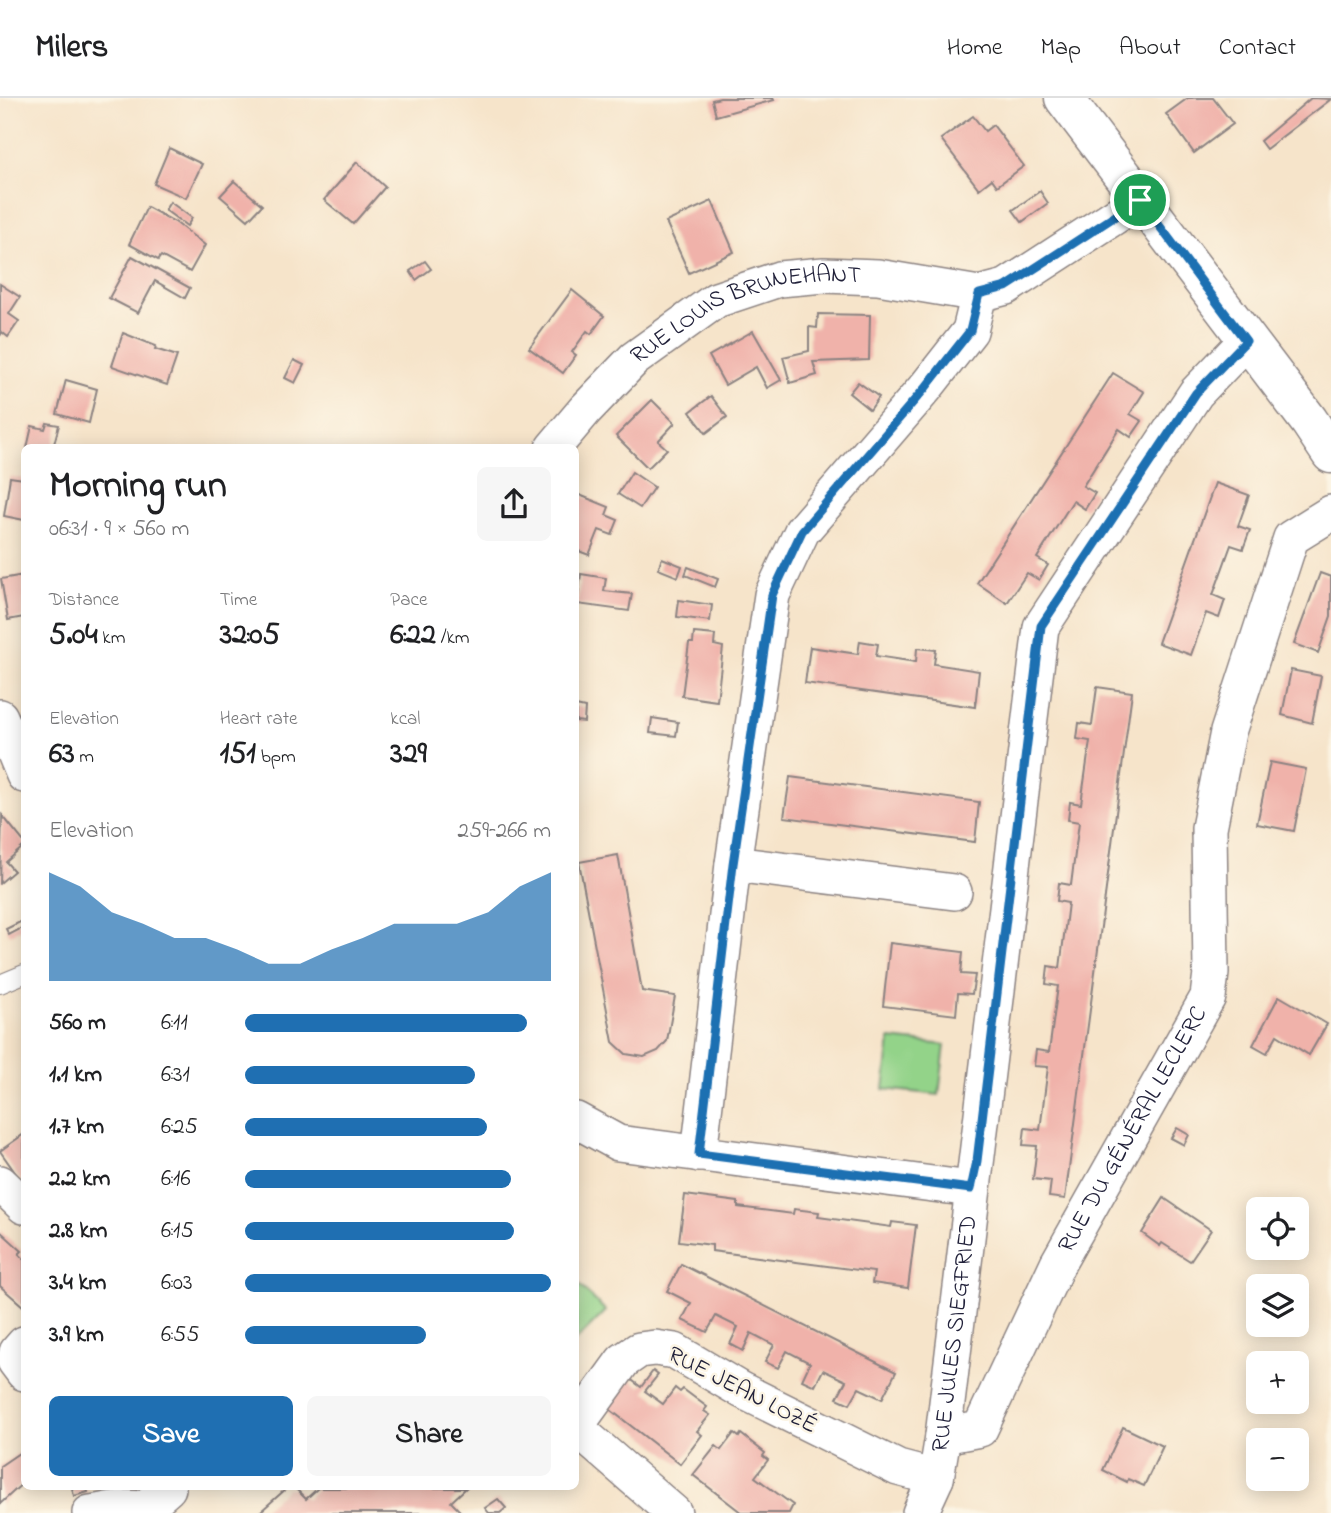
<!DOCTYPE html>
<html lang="en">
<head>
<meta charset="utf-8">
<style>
	:root { --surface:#fff; --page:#f6f6f6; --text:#202124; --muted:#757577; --line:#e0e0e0; --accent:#1f6fb2 }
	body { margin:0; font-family:"Indie Flower",sans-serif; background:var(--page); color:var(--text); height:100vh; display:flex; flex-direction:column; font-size:26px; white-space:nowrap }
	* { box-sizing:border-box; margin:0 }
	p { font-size:23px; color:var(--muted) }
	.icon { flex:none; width:38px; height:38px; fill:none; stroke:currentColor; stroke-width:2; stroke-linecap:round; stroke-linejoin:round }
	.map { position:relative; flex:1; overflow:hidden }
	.details { position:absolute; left:21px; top:346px; width:558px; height:1046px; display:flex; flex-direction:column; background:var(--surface); border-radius:10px; box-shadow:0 4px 18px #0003 }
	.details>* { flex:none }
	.fabs { position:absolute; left:1246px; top:1099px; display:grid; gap:14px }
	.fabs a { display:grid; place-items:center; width:63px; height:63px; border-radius:10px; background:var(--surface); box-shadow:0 4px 18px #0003; font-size:35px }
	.pin { position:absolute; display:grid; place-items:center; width:60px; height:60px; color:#fff; margin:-30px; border:4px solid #fff; border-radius:50%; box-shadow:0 2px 7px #0007 }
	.round { display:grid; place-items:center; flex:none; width:74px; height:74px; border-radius:10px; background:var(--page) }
	.summary { display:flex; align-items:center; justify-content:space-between; height:119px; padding:0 28px }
	h1 { font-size:38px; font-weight:700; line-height:52px }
	.metrics { display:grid; grid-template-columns:repeat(3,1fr); gap:10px; height:119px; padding:7px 28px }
	.metrics div { display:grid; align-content:center }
	.metrics b { font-size:30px; font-weight:700 }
	.metrics small { font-size:19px; font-weight:400 }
	.metrics p { font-size:19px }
	.chart { height:196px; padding:14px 28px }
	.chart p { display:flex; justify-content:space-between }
	.chart svg { width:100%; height:126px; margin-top:7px; fill:var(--accent); opacity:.7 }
	.cta { display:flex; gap:14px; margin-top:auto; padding:14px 28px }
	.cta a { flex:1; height:80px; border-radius:10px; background:var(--accent); color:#fff; font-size:28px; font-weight:700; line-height:80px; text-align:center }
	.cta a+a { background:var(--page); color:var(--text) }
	ul { padding:0 28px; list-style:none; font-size:23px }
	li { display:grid; grid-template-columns:112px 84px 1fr; align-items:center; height:52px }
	li i { height:18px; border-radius:9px; background:var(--accent) }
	header { display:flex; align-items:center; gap:42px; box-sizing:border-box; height:98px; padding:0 35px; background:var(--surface); border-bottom:2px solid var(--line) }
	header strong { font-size:33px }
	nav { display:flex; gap:38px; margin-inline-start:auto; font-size:24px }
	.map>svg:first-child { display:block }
	.green { fill:#93d389; stroke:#5a7a62; stroke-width:2 }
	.building { fill:#f0b2aa }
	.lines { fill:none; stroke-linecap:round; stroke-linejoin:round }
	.lane-casing { stroke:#8c8382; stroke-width:20 }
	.street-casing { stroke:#8c8382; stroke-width:38 }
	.secondary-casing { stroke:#8c8382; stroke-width:41 }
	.lane { stroke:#fff; stroke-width:18 }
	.street { stroke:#fff; stroke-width:35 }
	.secondary { stroke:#fff; stroke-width:38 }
	.route-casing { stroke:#fff; stroke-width:14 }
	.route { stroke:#1f6fb2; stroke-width:9 }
	.labels { text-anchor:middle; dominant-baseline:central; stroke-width:5; stroke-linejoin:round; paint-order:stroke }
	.street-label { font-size:24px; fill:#22223b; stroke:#fcf5e5 }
</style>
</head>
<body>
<header>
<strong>Milers</strong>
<nav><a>Home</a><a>Map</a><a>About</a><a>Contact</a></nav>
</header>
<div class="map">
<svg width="1331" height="1415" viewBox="0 0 1331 1415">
	<rect width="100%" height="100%" fill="#fcf5e5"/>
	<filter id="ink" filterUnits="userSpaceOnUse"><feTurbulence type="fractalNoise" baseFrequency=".0143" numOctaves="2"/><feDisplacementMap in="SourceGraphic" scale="14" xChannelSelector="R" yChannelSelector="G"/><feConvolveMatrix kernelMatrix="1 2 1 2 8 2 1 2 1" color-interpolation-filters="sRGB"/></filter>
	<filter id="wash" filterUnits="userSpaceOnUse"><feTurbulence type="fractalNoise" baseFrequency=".00686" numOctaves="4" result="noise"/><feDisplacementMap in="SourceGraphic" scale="28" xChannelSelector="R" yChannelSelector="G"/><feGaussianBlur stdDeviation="1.57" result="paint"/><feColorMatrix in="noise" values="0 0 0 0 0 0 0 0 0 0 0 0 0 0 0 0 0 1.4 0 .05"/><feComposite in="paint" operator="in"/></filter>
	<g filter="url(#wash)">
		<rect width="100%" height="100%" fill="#f6e4ca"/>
		<!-- green -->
		<g class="green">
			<polygon points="890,941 945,947 939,997 884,991"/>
			<polygon points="576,1184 606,1213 576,1243"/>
		</g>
		<g id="blocks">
			<!-- building -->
			<g class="building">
				<polygon points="720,0 773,0 774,2 716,18 712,2"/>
				<polygon points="1188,0 1213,0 1233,26 1194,55 1166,16"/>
				<polygon points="1311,0 1331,1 1266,51 1260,43"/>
				<polygon points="973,18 985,33 993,27 1024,68 997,88 992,81 979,91 941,41"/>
				<polygon points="169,50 202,66 186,100 154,86"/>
				<polygon points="357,64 385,89 353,126 324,102"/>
				<polygon points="234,83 262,107 248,122 220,98"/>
				<polygon points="1040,93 1048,105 1022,124 1013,112"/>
				<polygon points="712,103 734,154 689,175 666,124"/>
				<polygon points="170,104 192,120 187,128 165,112"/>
				<polygon points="147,109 175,124 205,147 190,174 161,158 158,162 129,146"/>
				<polygon points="132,158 190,190 185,200 155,183 138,215 109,200"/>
				<polygon points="425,163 431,171 416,182 410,173"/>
				<polygon points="0,186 20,199 9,216 19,223 8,239 2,234 0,238"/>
				<polygon points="572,192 604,218 591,236 587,233 572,254 576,257 563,275 529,250"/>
				<polygon points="818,216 870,217 869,262 813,264 817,277 790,285 783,259 809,253 809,229 817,230"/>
				<polygon points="753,233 781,282 767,290 756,269 725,287 709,258"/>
				<polygon points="123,235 156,248 155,251 177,258 167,287 112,268"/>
				<polygon points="294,262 304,267 295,285 285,280"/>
				<polygon points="1113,275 1144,294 1130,316 1142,323 1131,339 1119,331 1083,388 1095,395 1085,411 1073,403 1037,460 1048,467 1039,482 1027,475 1007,505 977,485"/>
				<polygon points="66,282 97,291 89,325 57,316"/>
				<polygon points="858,284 879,299 870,312 849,295"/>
				<polygon points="711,298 727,319 706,335 690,314"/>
				<polygon points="652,302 675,325 658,343 667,351 648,370 616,338"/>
				<polygon points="47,325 59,327 53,350 27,350 32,328 45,331"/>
				<polygon points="632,374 654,389 640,410 618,396"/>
				<polygon points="10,379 24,381 24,422 4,418"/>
				<polygon points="1215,385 1249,397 1238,428 1250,432 1243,451 1231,447 1213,497 1225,502 1219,520 1206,515 1191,557 1158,545"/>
				<polygon points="577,396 609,409 606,417 618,422 612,437 599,432 589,457 576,452"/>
				<polygon points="662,460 682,468 678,479 658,471"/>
				<polygon points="688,469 718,481 715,489 685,477"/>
				<polygon points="1320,475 1331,479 1331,518 1318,555 1294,546"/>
				<polygon points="581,476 606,480 604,493 632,496 629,513 577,506"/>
				<polygon points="24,477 24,519 8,522 1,481"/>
				<polygon points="679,502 712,507 710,523 677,519"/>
				<polygon points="694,535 715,537 714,547 723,549 717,603 682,598 689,545 693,545"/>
				<polygon points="860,543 878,546 876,558 916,564 917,550 936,552 934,566 979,573 975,609 805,585 810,549 858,556"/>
				<polygon points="1291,572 1321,578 1312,625 1282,617"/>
				<polygon points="1097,589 1132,594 1065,1101 1049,1099 1051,1083 1033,1081 1037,1048 1023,1047 1025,1030 1040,1032 1048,969 1034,968 1036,952 1049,954 1058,888 1046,886 1048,868 1060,870 1068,805 1057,803 1059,785 1071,787 1079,724 1068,722 1070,704 1081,706 1090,643 1077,641 1079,625 1092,627"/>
				<polygon points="576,608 585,610 584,624 576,623"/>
				<polygon points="652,620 678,624 676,638 650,635"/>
				<polygon points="1270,664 1306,671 1294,733 1257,726"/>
				<polygon points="790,679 979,704 975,744 784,719"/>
				<polygon points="2,717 24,744 24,748 6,764 14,773 0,785"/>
				<polygon points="618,757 642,893 675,898 667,943 658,953 644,959 626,956 613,944 579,764"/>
				<polygon points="24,822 24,829 9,837 6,831"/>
				<polygon points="890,845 963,854 961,876 975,877 972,896 958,895 956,917 883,908"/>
				<polygon points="1279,898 1327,926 1309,957 1277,937 1267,955 1253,947"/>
				<polygon points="1177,1030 1189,1037 1184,1047 1171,1040"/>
				<polygon points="24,1036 24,1087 0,1053"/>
				<polygon points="685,1097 738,1104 738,1109 793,1116 794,1111 819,1114 818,1119 891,1129 892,1124 916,1127 908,1190 872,1185 874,1174 712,1153 712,1147 679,1143"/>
				<polygon points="1164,1100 1211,1132 1190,1163 1162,1145 1160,1148 1142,1135"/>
				<polygon points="0,1133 22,1153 19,1156 24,1161 24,1209 0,1188"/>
				<polygon points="681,1166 896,1274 882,1301 859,1290 850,1306 837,1300 846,1283 823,1272 815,1288 802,1282 810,1265 787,1253 778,1270 765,1264 774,1247 751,1235 743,1253 730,1246 738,1229 716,1218 707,1234 682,1222 691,1205 667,1193"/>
				<polygon points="653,1273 658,1277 645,1293 663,1306 675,1290 680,1294 683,1291 707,1309 704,1313 710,1317 697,1333 702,1337 680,1366 603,1306 625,1277 641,1289"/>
				<polygon points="1123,1329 1163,1348 1144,1388 1128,1381 1127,1384 1103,1372"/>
				<polygon points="734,1335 739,1339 741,1336 765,1355 763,1358 768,1362 755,1379 793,1407 789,1415 742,1415 693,1377 716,1348 721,1352"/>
				<polygon points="19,1355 24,1361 24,1374 22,1376 24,1384 0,1406 0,1368"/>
				<polygon points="72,1390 87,1390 88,1394 74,1398"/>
				<polygon points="287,1390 295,1390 306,1401 318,1390 466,1390 451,1404 460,1413 457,1415 263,1415 261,1413"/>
				<polygon points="498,1401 506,1410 500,1415 489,1415 485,1410"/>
			</g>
		</g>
	</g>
	<g filter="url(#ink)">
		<use href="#blocks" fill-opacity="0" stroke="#8c8382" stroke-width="2"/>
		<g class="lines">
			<!-- lane casing -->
			<g class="lane-casing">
				<polyline id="lane" points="0,886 24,876"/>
			</g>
			<!-- street casing -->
			<g class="street-casing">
				<g id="street">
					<path id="s1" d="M 553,350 L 585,312 L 634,261 L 716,202 L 779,181 L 824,177 L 878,179 L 979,196"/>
					<polyline points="0,619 24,677"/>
					<polyline points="733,766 954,794"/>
					<polyline points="576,1022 618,1045 971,1091"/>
					<polyline points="699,1056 733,766 772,497 802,433 926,289 970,233 979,196 1006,189 1140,102"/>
					<polyline points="0,1085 24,1108"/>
					<polyline points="24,1246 17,1254 15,1263 24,1275"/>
					<polyline points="576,1328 623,1263 639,1252 655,1250 675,1253 741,1292 898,1370 936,1380"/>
					<polyline points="576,1330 674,1415"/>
					<path id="s2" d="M 943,1338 L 980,1331 L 1058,1165 L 1208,899 L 1211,875 L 1209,730 L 1228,634 L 1291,440 L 1331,415"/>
					<polyline points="143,1412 168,1390"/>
					<path d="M 90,1415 C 105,1413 134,1405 147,1415"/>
					<path id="s3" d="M 920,1415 L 936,1380 L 943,1338 L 1041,529 L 1196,295 L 1246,243"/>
				</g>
			</g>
			<!-- secondary casing -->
			<g class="secondary-casing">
				<polyline id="secondary" points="1064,0 1309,323 1331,356"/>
			</g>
			<!-- lane -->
			<use href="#lane" class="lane"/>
			<!-- street -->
			<use href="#street" class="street"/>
			<!-- secondary -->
			<use href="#secondary" class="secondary"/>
		</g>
	</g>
	<g class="lines" filter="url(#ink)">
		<!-- route casing -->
		<g class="route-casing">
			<polygon id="route" points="1140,102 1246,243 1196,295 1041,528 977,1063 971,1091 699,1056 733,766 772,497 802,433 926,289 970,233 979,196 1006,189"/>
		</g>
		<!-- route -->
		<use href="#route" class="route"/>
	</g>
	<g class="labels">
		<!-- street labels -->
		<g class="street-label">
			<text stroke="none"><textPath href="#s1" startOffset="245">RUE LOUIS BRUNEHANT</textPath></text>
			<text stroke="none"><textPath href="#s2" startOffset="374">RUE DU GÉNÉRAL LECLERC</textPath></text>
			<text stroke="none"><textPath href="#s3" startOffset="184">RUE JULES SIEGFRIED</textPath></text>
			<text transform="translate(742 1293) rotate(27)">RUE JEAN LOZÉ</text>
		</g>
	</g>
</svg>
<div class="fabs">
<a><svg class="icon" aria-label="locate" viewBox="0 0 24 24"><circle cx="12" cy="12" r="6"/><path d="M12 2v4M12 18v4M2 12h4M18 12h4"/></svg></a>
<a><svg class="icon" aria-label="layers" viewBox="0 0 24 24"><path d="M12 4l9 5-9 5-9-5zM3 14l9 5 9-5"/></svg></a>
<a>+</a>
<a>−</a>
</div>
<div class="pin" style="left:1140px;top:102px;background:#1e9e55"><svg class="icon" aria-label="arrive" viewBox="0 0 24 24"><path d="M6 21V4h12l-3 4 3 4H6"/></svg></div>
<section class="details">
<div class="summary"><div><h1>Morning run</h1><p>06:31 · 9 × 560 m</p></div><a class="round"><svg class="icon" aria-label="share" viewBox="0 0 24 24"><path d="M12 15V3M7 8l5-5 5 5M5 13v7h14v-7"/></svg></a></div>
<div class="metrics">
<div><p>Distance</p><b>5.04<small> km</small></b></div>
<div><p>Time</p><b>32:05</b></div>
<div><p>Pace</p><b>6:22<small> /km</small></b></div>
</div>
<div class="metrics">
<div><p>Elevation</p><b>63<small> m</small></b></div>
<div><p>Heart rate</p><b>151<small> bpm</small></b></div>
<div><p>kcal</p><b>329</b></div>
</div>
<div class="chart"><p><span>Elevation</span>259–266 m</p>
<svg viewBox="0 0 160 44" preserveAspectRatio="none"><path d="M0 44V6L10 11L20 20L30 24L40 29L50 29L60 33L70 38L80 38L90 33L100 29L110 24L120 24L130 24L140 20L150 11L160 6V44z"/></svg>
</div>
<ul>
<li><b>560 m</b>6:11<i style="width:92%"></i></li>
<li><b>1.1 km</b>6:31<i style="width:75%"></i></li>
<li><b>1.7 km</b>6:25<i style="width:79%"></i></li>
<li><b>2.2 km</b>6:16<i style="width:87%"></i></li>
<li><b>2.8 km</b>6:15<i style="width:88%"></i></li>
<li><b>3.4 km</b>6:03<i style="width:100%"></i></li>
<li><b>3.9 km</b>6:55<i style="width:59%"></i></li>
</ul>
<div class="cta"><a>Save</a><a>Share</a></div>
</section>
</div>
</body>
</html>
